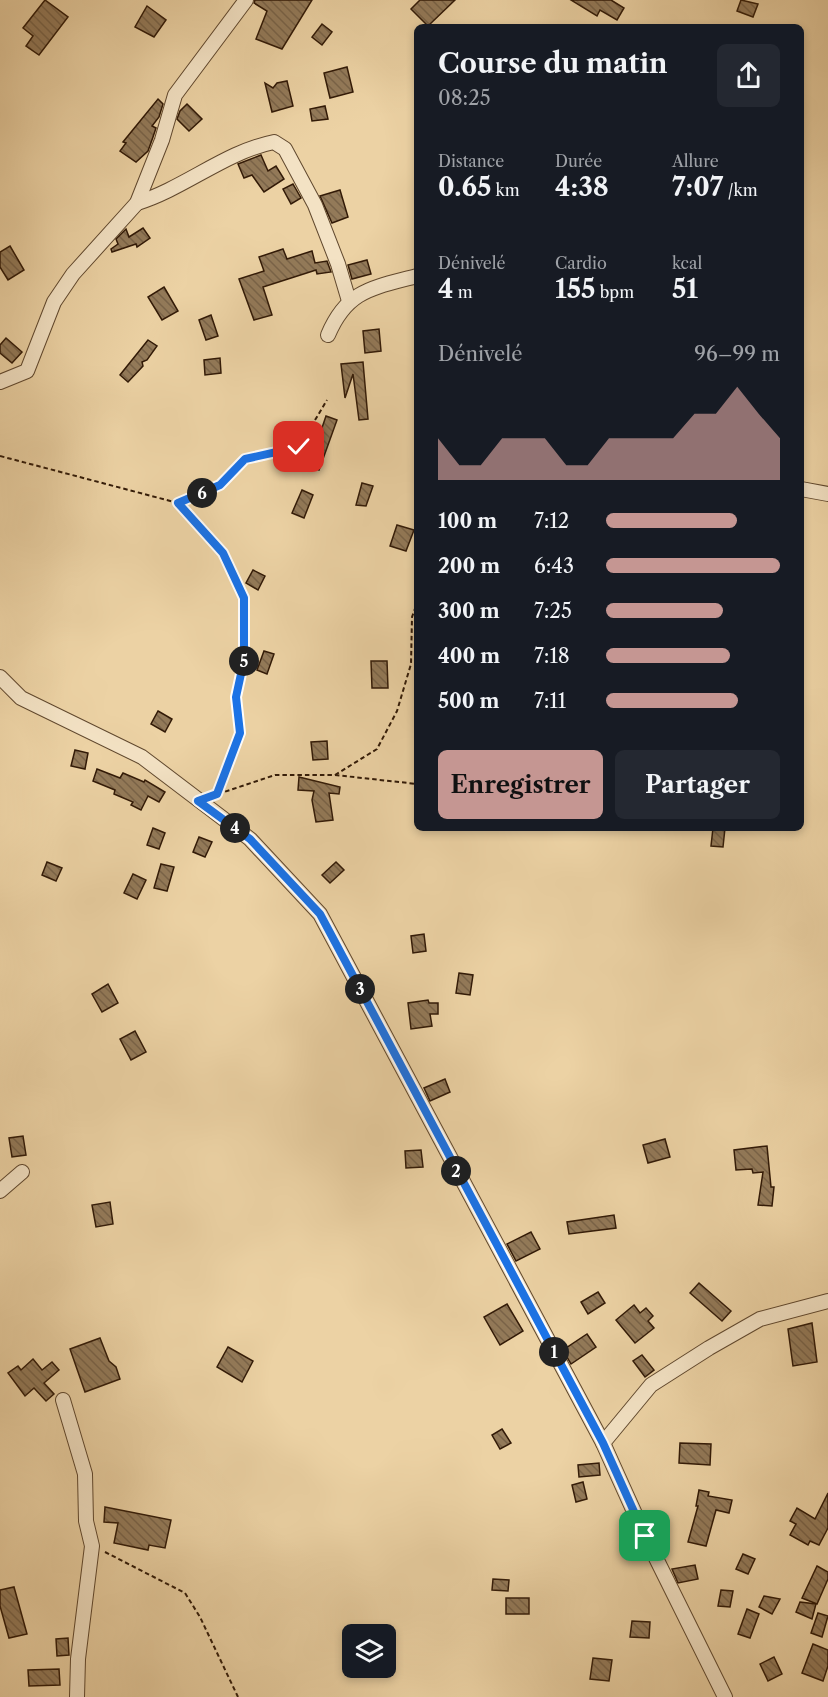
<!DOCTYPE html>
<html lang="fr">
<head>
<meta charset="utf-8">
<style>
	:root { --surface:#171b24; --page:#242831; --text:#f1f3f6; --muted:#9ea1a6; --accent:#c59692 }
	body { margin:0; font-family:"Libre Caslon Text",serif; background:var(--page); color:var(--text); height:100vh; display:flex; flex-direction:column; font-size:22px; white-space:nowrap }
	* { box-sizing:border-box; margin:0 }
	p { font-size:20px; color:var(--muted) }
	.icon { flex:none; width:33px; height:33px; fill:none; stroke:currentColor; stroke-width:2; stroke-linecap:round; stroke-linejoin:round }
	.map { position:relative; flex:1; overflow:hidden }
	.sheet { position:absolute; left:414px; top:24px; width:390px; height:807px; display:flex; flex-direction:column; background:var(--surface); border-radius:9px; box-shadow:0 3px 9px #0003 }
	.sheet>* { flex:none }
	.controls { position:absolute; left:342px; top:1624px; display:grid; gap:12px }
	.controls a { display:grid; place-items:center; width:54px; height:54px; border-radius:9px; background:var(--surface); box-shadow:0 3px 9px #0003; font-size:30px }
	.pin { position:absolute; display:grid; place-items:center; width:51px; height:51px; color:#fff; margin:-26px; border-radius:12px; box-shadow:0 3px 9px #0006 }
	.km { position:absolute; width:30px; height:30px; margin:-15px; border-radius:50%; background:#222; color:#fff; font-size:16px; line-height:30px; text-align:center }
	.round { display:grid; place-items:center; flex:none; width:63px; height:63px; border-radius:9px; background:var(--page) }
	.overview { display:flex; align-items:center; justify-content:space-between; height:102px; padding:0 24px }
	h1 { font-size:27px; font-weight:800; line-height:45px }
	.metrics { display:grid; grid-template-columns:repeat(3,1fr); gap:9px; height:102px; padding:6px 24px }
	.metrics div { display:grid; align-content:center }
	.metrics b { font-size:26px; font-weight:800 }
	.metrics small { font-size:16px; font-weight:400 }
	.metrics p { font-size:16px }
	.chart { height:168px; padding:12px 24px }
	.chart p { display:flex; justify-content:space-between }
	.chart svg { width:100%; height:108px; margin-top:6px; fill:var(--accent); opacity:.7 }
	.action { display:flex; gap:12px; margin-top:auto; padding:12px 24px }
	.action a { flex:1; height:69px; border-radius:9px; background:var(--accent); color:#111; font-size:24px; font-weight:800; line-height:69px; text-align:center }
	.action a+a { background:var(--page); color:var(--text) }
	ul { padding:0 24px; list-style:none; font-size:20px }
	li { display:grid; grid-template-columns:96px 72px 1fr; align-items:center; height:45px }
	li i { height:15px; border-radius:8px; background:var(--accent) }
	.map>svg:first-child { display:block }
	.building { fill:url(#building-back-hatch); stroke:#321a07; stroke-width:1.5 }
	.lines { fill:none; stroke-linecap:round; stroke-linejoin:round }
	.minor-casing { stroke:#60482e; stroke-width:16 }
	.path { stroke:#321a07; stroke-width:2; stroke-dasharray:4.5 3; stroke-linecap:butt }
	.minor { stroke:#f3e2c4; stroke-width:14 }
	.route-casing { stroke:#fff; stroke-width:12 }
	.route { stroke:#1a73e8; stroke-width:8 }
</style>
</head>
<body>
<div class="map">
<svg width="828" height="1697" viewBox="0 0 828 1697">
	<defs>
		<pattern id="building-back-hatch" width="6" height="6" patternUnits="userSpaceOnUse" patternTransform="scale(1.5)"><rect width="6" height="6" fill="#937a59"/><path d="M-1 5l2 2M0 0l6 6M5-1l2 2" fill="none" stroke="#796348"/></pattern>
	</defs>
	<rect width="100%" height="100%" fill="#ecd2a4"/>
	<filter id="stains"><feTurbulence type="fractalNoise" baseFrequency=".00333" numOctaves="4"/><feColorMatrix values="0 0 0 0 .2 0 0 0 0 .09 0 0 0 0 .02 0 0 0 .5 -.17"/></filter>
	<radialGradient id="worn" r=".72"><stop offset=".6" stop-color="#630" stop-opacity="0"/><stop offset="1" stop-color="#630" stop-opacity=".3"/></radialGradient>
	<!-- building -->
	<g class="building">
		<polygon points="45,0 68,17 39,55 26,46 33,36 23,28"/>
		<polygon points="255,0 312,0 282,49 256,39 267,11 254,3"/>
		<polygon points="420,0 455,0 428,26 411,9"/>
		<polygon points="571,0 611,0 624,8 617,20 600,10 597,16"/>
		<polygon points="741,0 758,4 753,17 737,11"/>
		<polygon points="147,6 166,20 154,37 135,27"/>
		<polygon points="322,24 332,32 322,45 312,37"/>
		<polygon points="347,67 353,92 330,98 324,73"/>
		<polygon points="287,81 293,106 272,112 265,83 273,88 277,83"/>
		<polygon points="158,99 163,104 159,117 152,126 156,128 153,137 148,151 136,162 120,151 126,143 123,142"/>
		<polygon points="187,104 202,119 189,131 177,119 180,111"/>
		<polygon points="325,106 328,119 312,121 310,109"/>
		<polygon points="261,155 268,171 276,166 284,179 264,192 252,175 244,178 238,164"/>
		<polygon points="293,184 301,198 291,204 283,189"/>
		<polygon points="340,190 348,217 332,223 320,196"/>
		<polygon points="143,228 150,238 137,247 136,244 112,252 111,249 118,244 116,239 126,229 129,237"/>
		<polygon points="10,246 24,270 8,280 0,267 0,252"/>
		<polygon points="283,249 287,259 312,251 315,263 327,261 331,272 317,274 316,270 263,287 272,315 254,320 239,279 264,271 259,257"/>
		<polygon points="367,260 371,274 352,279 348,265"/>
		<polygon points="164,287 178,311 162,320 148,297"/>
		<polygon points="211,315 218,336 206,340 199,320"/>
		<polygon points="379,329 381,351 365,353 363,331"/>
		<polygon points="6,338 22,352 12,363 0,353 0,345"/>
		<polygon points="148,340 157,346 147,360 142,362 143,366 128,382 120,375"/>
		<polygon points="220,358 221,373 205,375 204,360"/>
		<polygon points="363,362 368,419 359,420 353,374 345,398 341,364"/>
		<polygon points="326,416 337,420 319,470 309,466"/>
		<polygon points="362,483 373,486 366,506 356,505"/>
		<polygon points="302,490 313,495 304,518 292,513"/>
		<polygon points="397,525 414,530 406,551 390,546"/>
		<polygon points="253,570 265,576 258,590 246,583"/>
		<polygon points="264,651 274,654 267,674 257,670"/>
		<polygon points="371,661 387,661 388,688 372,688"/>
		<polygon points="158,711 172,719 165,732 151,724"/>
		<polygon points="327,741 328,759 313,760 311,742"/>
		<polygon points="75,750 88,753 85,769 71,766"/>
		<polygon points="97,769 120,778 123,773 144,782 145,780 165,792 159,802 148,796 141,810 131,805 133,802 114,794 115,790 93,781"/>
		<polygon points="299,777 340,787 339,794 329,793 333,820 316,822 312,800 314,791 298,790"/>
		<polygon points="153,828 165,833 159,849 147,845"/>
		<polygon points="713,828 725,828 723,847 711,846"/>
		<polygon points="199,837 212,842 205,857 193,852"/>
		<polygon points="47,862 62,868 56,881 42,875"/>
		<polygon points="336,862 344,870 330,883 322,875"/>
		<polygon points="161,864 174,867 167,891 154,888"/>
		<polygon points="133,874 146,880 137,899 124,893"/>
		<polygon points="424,934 426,951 413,953 411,936"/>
		<polygon points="459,973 473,975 470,995 456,993"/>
		<polygon points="108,984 118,1003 102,1012 92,994"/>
		<polygon points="428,1000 429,1003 438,1003 438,1014 430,1014 432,1026 411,1029 408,1003"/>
		<polygon points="135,1031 146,1052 131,1060 120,1039"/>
		<polygon points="445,1079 450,1092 430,1101 424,1088"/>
		<polygon points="23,1136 26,1155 12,1157 9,1138"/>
		<polygon points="665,1139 670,1157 648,1163 643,1145"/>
		<polygon points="767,1146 771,1187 774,1187 772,1206 758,1205 763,1172 753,1173 752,1169 736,1170 734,1150"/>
		<polygon points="421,1150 423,1167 406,1168 405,1151"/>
		<polygon points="110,1202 113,1224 96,1227 92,1205"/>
		<polygon points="614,1215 616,1228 569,1234 567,1222"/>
		<polygon points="531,1232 540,1249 516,1261 507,1244"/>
		<polygon points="699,1283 731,1311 722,1321 690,1293"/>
		<polygon points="598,1292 605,1303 588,1314 581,1302"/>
		<polygon points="507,1304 523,1331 500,1345 484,1317"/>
		<polygon points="634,1305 640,1313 646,1308 653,1316 648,1321 654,1328 635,1343 616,1320"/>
		<polygon points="812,1323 817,1362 793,1366 788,1329"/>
		<polygon points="587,1334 596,1347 571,1364 563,1350"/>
		<polygon points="100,1338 109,1361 116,1367 120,1379 85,1392 70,1349"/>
		<polygon points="228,1347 253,1361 242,1382 217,1367"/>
		<polygon points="642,1355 654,1370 645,1377 633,1361"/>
		<polygon points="33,1359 42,1370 52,1362 59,1370 44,1383 54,1394 46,1401 34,1388 25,1396 8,1373 18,1366 21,1370"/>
		<polygon points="502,1429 511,1443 500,1449 492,1435"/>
		<polygon points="680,1443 711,1444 710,1465 679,1463"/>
		<polygon points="599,1463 600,1475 579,1477 578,1465"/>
		<polygon points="583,1482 587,1499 576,1502 572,1485"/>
		<polygon points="699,1490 709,1492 708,1496 732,1500 729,1513 716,1510 706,1546 688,1542 698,1506 696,1506"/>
		<polygon points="828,1493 828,1528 819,1545 810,1541 808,1545 790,1535 796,1524 790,1521 797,1508 815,1519"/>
		<polygon points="105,1507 171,1520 165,1548 149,1545 148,1550 114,1543 118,1523 104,1522"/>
		<polygon points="743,1554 755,1559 748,1574 736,1569"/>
		<polygon points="695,1565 698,1579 678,1583 672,1569"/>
		<polygon points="817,1566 828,1572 828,1579 817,1604 802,1598"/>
		<polygon points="493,1579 509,1580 508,1591 492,1590"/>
		<polygon points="14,1587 27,1634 9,1638 0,1606 0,1590"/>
		<polygon points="721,1590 733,1591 730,1607 718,1606"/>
		<polygon points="764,1596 780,1599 772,1614 759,1607"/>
		<rect x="506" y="1598" width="23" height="16"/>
		<polygon points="800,1602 816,1604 812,1619 796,1612"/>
		<polygon points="747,1609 759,1614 750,1638 738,1634"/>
		<polygon points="818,1613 828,1616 822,1637 811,1633"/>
		<polygon points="632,1621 650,1622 649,1638 630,1637"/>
		<polygon points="68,1638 69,1655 57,1656 56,1639"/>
		<polygon points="813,1644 828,1650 828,1666 823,1681 802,1673"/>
		<polygon points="774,1657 782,1674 768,1681 760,1664"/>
		<polygon points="593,1658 612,1660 609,1681 590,1679"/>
		<polygon points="59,1669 60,1685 29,1686 28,1670"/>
	</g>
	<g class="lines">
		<!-- minor casing -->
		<g class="minor-casing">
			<g id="minor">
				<path d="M 137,203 C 185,188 225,152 274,142 L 285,149 L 315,205 L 338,264 L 349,301"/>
				<path d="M 328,335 C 347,290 372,288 417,276"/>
				<polyline points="0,382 27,371 54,302 73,274 137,203 162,140 175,95 246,0"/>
				<polyline points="801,489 828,494"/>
				<polyline points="0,677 21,698 142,757 250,839 320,914 603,1443 645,1536 725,1697"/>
				<polyline points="0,1191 22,1172"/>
				<polyline points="63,1400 85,1474 86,1521 92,1546 78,1659 77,1697"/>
				<polyline points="603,1443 651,1385 709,1348 760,1319 828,1301"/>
			</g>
		</g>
		<!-- path -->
		<g class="path">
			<polyline points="0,456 178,503 220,485 245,459 299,447 327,400"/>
			<polyline points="178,503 223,553 244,598 244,660 236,697 240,733 217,794"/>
			<polyline points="335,775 377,749 397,711 411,664 412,617 417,603"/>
			<polyline points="218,794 275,775 335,775 417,784"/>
			<polyline points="105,1552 185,1593 200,1617 238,1697"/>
		</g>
		<!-- minor -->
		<use href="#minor" class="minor"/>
	</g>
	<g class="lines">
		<!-- route casing -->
		<g class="route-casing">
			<polyline id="route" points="299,447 245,459 220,485 178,503 223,553 244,598 244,660 236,697 240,733 217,794 198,801 250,839 320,914 603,1443 645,1536"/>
		</g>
		<!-- route -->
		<use href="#route" class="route"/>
	</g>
	<rect width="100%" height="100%" filter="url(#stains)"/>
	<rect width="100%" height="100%" fill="url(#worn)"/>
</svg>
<div class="controls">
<a><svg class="icon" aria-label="layers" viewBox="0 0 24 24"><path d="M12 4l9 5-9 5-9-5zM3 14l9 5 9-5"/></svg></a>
</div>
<div class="pin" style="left:645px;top:1536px;background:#1e9e55"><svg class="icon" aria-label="arrive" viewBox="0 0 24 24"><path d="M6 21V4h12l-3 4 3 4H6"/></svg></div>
<div class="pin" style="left:299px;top:447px;background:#d93025"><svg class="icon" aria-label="check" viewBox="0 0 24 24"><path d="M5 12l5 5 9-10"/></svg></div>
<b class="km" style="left:554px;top:1352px">1</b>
<b class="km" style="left:456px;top:1171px">2</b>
<b class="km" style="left:360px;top:989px">3</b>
<b class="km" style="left:235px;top:828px">4</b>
<b class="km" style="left:244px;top:661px">5</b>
<b class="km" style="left:202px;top:493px">6</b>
<section class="sheet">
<div class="overview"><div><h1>Course du matin</h1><p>08:25</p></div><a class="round"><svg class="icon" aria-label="share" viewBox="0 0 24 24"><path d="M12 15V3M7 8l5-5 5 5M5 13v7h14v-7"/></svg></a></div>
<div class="metrics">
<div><p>Distance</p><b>0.65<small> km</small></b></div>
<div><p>Durée</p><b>4:38</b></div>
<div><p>Allure</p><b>7:07<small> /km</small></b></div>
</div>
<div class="metrics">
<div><p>Dénivelé</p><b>4<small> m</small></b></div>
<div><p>Cardio</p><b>155<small> bpm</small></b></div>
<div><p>kcal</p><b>51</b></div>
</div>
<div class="chart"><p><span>Dénivelé</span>96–99 m</p>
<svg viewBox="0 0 160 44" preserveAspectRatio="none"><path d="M0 44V27L10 38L20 38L30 27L40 27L50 27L60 38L70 38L80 27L90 27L100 27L110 27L120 17L130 17L140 6L150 17L160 27V44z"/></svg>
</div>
<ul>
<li><b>100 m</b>7:12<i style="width:75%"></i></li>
<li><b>200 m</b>6:43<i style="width:100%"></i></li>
<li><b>300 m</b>7:25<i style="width:67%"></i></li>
<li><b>400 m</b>7:18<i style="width:71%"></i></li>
<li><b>500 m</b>7:11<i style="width:76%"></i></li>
</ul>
<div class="action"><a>Enregistrer</a><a>Partager</a></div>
</section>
</div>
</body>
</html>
